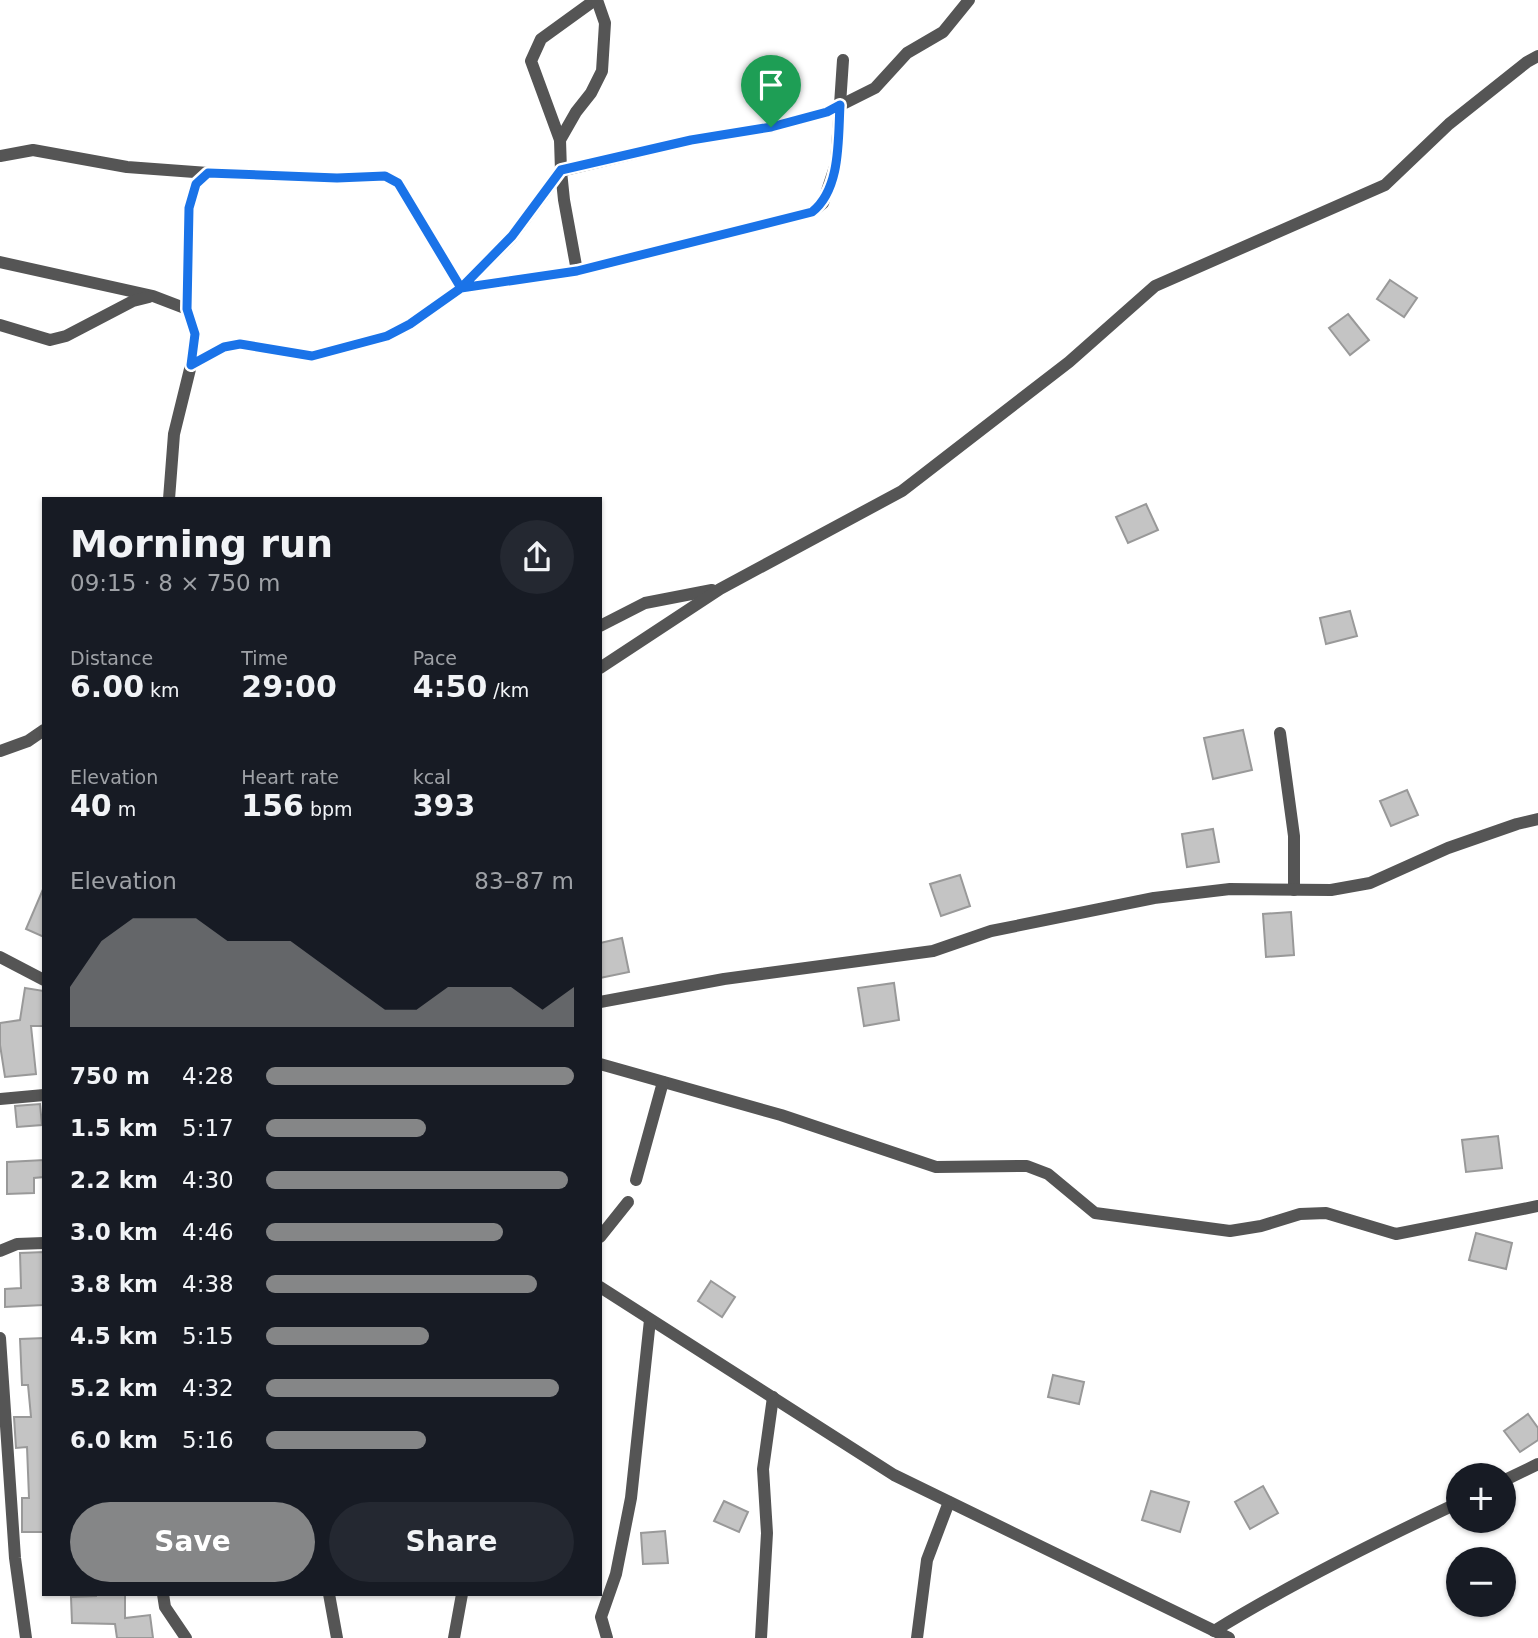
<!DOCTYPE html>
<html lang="en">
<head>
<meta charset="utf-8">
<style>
	:root { --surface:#171b24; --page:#242831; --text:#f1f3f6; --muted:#9ea1a6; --accent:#858687 }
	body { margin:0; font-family:"DejaVu Sans",sans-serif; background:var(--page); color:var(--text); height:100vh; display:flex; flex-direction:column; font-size:26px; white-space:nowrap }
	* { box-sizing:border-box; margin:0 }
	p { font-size:23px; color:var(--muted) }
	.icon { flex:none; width:38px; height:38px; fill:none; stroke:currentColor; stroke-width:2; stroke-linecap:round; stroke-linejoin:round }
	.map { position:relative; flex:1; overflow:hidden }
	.details { position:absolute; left:42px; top:497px; width:560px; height:1099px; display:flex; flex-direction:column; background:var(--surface); border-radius:0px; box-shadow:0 2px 5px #0004 }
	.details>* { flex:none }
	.tools { position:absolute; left:1446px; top:1463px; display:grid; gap:14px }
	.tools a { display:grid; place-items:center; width:70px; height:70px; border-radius:50%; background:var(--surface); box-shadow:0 2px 5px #0004; font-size:35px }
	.pin { position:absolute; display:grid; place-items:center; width:60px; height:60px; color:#fff; margin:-72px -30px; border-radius:50% 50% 50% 0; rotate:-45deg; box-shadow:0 0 7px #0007 }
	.pin .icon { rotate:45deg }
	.round { display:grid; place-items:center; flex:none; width:74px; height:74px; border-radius:37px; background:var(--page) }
	.head { display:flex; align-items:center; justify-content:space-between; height:119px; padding:0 28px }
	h1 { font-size:38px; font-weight:800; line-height:52px }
	.metrics { display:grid; grid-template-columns:repeat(3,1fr); gap:10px; height:119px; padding:7px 28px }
	.metrics div { display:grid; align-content:center }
	.metrics b { font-size:30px; font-weight:800 }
	.metrics small { font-size:19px; font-weight:400 }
	.metrics p { font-size:19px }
	.chart { height:196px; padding:14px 28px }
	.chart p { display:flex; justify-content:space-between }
	.chart svg { width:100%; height:126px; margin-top:7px; fill:var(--accent); opacity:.7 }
	.action { display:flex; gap:14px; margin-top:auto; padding:14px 28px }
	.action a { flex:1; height:80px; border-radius:42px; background:var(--accent); color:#fff; font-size:28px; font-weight:800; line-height:80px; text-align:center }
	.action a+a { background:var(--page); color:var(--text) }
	ul { padding:0 28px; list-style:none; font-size:23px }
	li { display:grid; grid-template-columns:112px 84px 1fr; align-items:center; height:52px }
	li i { height:18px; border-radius:9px; background:var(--accent) }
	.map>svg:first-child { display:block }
	.building { fill:#c4c4c4; stroke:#999; stroke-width:2 }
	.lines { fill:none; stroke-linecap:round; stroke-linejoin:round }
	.minor { stroke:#555; stroke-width:12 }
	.route-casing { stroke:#fff; stroke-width:14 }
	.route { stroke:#1a73e8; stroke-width:9 }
</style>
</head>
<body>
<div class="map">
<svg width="1538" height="1638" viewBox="0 0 1538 1638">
	<rect width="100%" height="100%" fill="#fff"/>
	<!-- building -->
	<g class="building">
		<polygon points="1390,280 1417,298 1404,317 1377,299"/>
		<polygon points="1348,314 1369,340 1350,355 1329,328"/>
		<polygon points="1146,504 1158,530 1128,543 1116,517"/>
		<polygon points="1350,611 1357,636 1326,644 1320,618"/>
		<polygon points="1243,730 1252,770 1213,779 1204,738"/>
		<polygon points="1407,790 1418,815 1391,826 1380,801"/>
		<polygon points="1213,829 1219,862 1187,867 1182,834"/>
		<polygon points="960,875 970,906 941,916 930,884"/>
		<polygon points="44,887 44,937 26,929"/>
		<polygon points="1291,912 1294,955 1266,957 1263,914"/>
		<polygon points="622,938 629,972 600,978 600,943"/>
		<polygon points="894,983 899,1020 864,1026 858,988"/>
		<polygon points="25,988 44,991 44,1026 31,1026 36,1074 5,1077 0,1045 0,1023 20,1020"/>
		<polygon points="40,1104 42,1125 17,1127 15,1106"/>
		<polygon points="1498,1136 1502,1168 1466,1172 1462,1140"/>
		<polygon points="44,1160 44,1177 34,1178 34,1193 7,1194 7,1162"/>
		<polygon points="1476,1233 1512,1243 1506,1269 1469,1260"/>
		<polygon points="44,1252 43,1305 5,1307 5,1289 21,1288 20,1253"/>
		<polygon points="711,1281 735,1297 722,1317 698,1301"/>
		<polygon points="44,1338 44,1532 22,1532 22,1498 29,1498 27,1447 16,1448 14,1417 31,1417 28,1385 22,1385 20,1339"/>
		<polygon points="1053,1375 1084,1382 1079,1404 1048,1397"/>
		<polygon points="1528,1414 1538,1428 1538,1440 1520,1452 1504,1431"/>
		<polygon points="1263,1486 1278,1513 1250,1529 1235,1502"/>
		<polygon points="1151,1491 1189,1502 1180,1532 1142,1520"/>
		<polygon points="724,1501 748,1512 739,1532 714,1521"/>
		<polygon points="665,1531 668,1563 643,1564 641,1533"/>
		<polygon points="96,1594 125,1594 125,1618 150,1615 153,1638 117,1638 115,1624 72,1623 71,1597 96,1596"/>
	</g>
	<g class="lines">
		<!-- minor -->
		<g class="minor">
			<polyline points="560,140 531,61 541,39 595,0"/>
			<polyline points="0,156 33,150 127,167 208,173"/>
			<polyline points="0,262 153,296 187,309 195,334 191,365 174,434 169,499"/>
			<polyline points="577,271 564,200 561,171 691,140 771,127 827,112 875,88 907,53 943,32 969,0"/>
			<polyline points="187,309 189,208 196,184 208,173 337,178 385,176 398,183 461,288 577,271 812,212 823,203 836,164 843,60"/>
			<polyline points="0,325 50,340 66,336 133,301 149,297"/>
			<polyline points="191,365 224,347 240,344 312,356 387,336 410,324 461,288 512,237 561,171 560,140 576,112 591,93 602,71 605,23 597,0"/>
			<polyline points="600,626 645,603 712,590"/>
			<polyline points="600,668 720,589 902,491 1069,362 1155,286 1385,185 1449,124 1527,62 1538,56"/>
			<polyline points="1280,733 1294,836 1294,890"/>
			<polyline points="0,751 28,741 44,730"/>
			<polyline points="0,957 44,980"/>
			<polyline points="600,1002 724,979 933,951 991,931 1154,898 1230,889 1331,890 1370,883 1448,848 1517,824 1538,819"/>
			<polyline points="600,1064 781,1115 936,1167 1027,1166 1048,1174 1095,1213 1230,1231 1261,1226 1300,1214 1326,1213 1396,1234 1538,1206"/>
			<polyline points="0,1099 44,1095"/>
			<polyline points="636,1180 663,1082"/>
			<polyline points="600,1237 628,1202"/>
			<polyline points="0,1251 17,1244 44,1243"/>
			<polyline points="600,1287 894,1475 1229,1638"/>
			<polyline points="0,1338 15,1558 26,1638"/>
			<polyline points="1503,1481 1538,1464"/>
			<polyline points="163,1594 165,1607 186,1638"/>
			<polyline points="329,1594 337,1638"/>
			<path d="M 1214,1631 C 1292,1583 1375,1542 1458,1503"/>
			<polyline points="454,1638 462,1594"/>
			<polyline points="607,1638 601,1617 616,1574 631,1498 650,1320"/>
			<polyline points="761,1638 767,1533 763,1469 773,1397"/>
			<polyline points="917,1638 927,1560 949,1502"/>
		</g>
	</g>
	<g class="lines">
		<!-- route casing -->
		<g class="route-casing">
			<path id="route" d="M 771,127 L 691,140 L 561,170 L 512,236 L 461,288 L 398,183 L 385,176 L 337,178 L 208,173 L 196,184 L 189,208 L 187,309 L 195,334 L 191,365 L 224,347 L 240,344 L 312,356 L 387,336 L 410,324 L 461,288 L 577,271 L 812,212 C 841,189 838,140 840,105 L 827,112 L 771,127"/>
		</g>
		<!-- route -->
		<use href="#route" class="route"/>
	</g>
</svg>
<div class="tools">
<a>+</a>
<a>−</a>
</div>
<div class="pin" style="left:771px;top:127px;background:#1e9e55"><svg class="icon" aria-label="arrive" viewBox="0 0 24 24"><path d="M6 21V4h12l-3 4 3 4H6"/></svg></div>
<section class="details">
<div class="head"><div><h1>Morning run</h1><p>09:15 · 8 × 750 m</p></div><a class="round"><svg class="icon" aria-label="share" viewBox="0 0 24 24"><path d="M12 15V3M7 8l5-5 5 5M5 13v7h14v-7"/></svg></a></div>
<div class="metrics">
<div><p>Distance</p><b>6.00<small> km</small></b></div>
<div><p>Time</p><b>29:00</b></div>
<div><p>Pace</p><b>4:50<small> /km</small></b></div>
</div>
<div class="metrics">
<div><p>Elevation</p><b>40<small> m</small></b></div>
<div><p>Heart rate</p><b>156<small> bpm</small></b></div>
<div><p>kcal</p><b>393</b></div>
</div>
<div class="chart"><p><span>Elevation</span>83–87 m</p>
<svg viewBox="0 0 160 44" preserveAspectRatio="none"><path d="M0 44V30L10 14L20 6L30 6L40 6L50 14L60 14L70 14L80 22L90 30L100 38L110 38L120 30L130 30L140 30L150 38L160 30V44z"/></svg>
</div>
<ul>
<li><b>750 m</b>4:28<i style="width:100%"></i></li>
<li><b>1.5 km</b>5:17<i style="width:52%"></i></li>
<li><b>2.2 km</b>4:30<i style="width:98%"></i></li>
<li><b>3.0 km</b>4:46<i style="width:77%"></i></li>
<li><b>3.8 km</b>4:38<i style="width:88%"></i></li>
<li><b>4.5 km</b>5:15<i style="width:53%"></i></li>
<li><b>5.2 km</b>4:32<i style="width:95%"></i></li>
<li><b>6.0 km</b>5:16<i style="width:52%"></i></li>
</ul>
<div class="action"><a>Save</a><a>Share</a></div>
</section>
</div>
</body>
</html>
